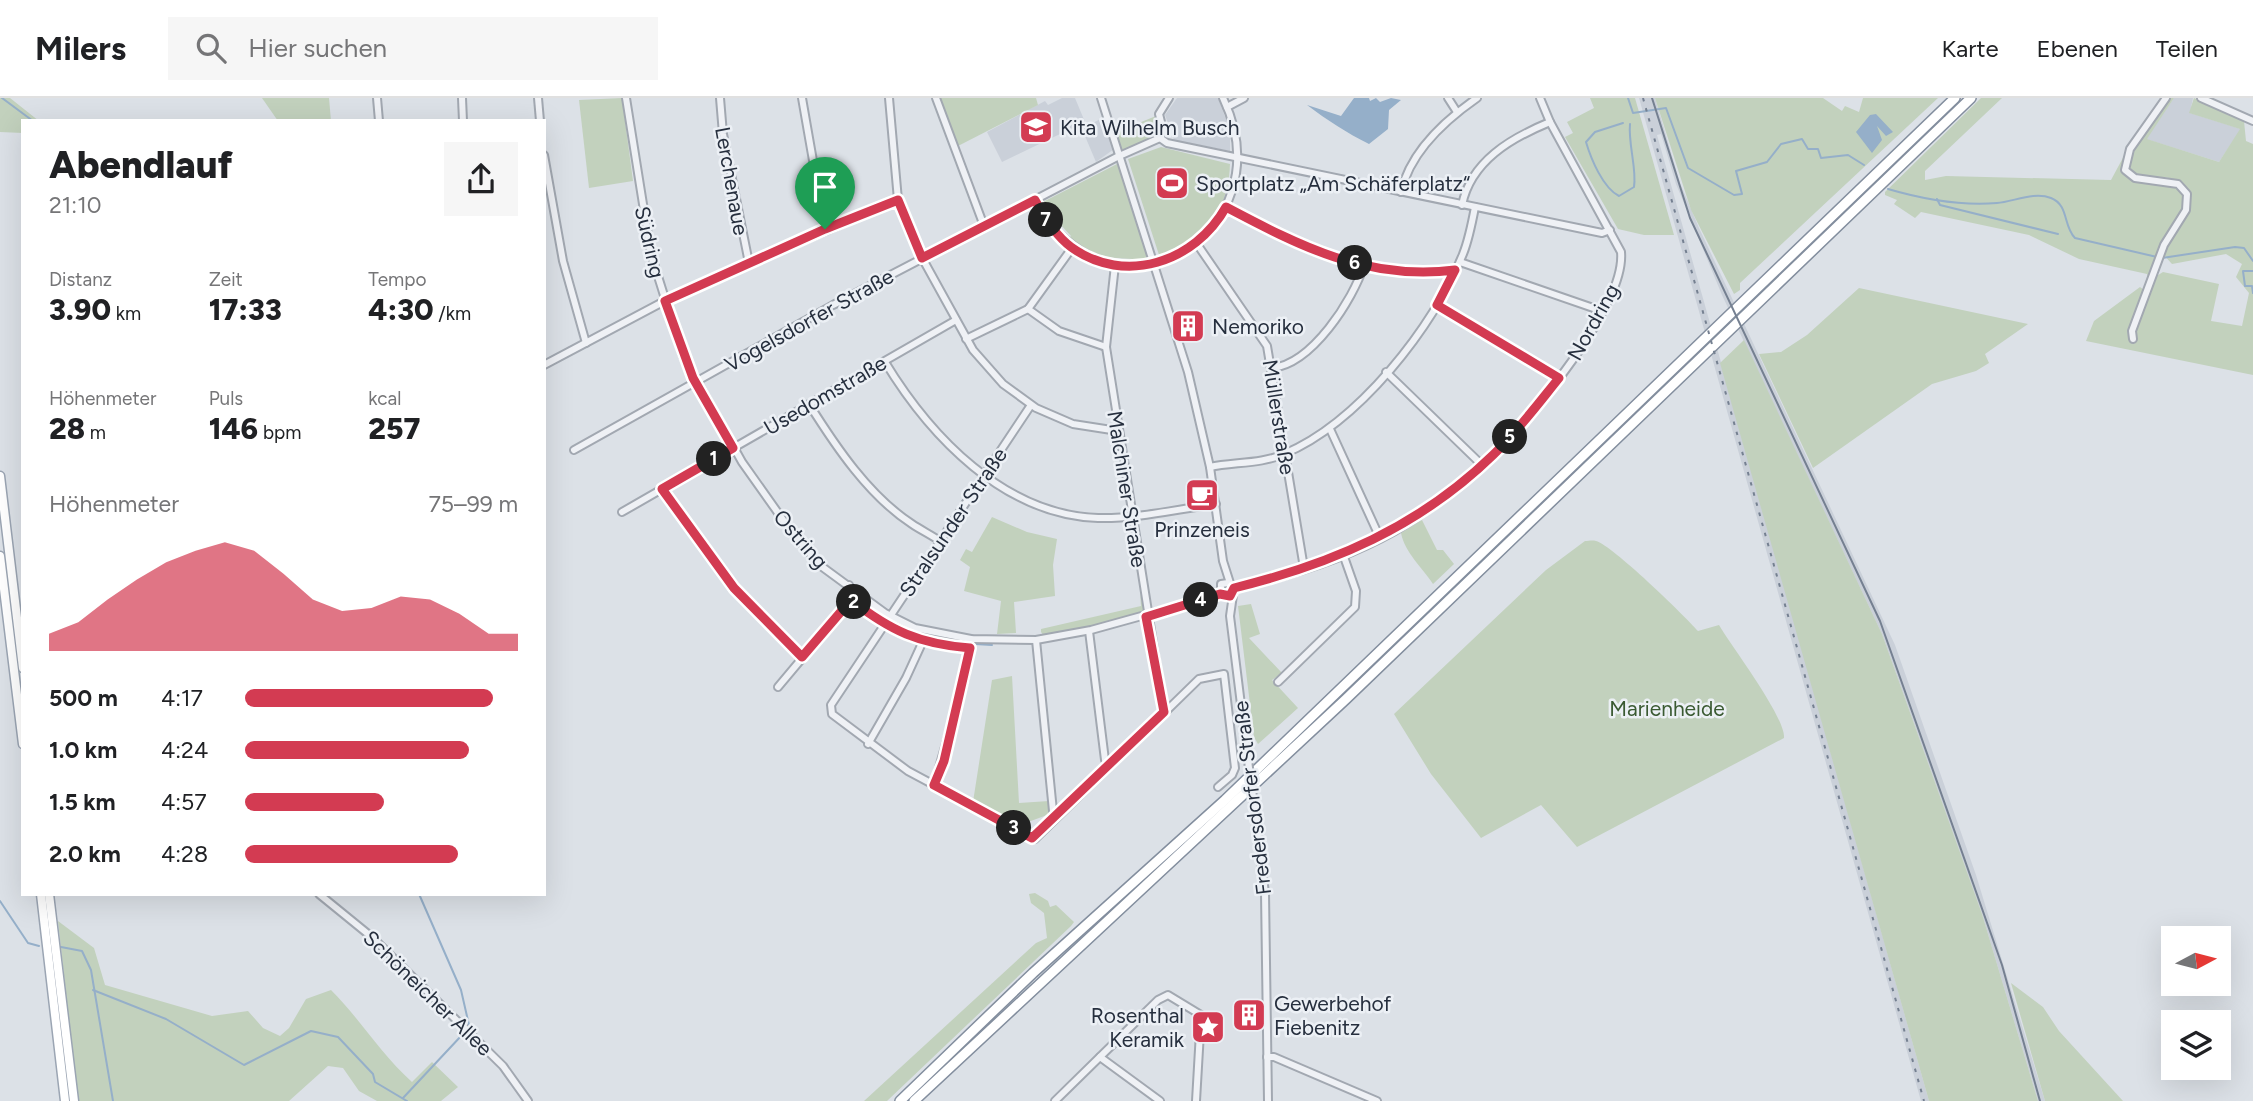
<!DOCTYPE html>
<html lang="de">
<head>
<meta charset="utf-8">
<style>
	:root { --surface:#fff; --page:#f6f6f6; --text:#202124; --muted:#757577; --line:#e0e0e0; --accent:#d33b52 }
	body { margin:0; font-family:Figtree,sans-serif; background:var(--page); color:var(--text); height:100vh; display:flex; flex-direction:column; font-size:26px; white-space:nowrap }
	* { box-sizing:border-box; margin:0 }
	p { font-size:23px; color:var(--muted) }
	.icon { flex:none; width:38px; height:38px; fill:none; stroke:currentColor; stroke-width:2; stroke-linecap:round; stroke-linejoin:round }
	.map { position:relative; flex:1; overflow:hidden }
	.drawer { position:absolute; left:21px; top:21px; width:525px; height:777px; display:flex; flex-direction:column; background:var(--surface); border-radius:0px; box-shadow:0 7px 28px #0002 }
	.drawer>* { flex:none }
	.needle { width:46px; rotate:83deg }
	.buttons { position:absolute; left:2161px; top:828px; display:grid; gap:14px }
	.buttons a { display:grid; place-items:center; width:70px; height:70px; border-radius:0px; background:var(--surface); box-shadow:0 7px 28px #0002; font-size:35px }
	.pin { position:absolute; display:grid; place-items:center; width:60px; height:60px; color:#fff; margin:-72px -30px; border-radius:50% 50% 50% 0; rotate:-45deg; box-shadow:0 0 7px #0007 }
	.pin .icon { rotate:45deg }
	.km { position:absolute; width:35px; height:35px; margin:-18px; border-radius:50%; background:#222; color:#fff; font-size:19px; line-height:35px; text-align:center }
	.round { display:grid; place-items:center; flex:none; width:74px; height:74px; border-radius:0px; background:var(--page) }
	.overview { display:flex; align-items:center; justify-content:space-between; height:119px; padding:0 28px }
	h1 { font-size:38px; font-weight:800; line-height:52px }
	.stats { display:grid; grid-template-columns:repeat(3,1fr); gap:10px; height:119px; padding:7px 28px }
	.stats div { display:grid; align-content:center }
	.stats b { font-size:30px; font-weight:800 }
	.stats small { font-size:19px; font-weight:400 }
	.stats p { font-size:19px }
	.chart { height:196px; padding:14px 28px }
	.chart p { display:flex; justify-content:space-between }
	.chart svg { width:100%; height:126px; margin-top:7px; fill:var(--accent); opacity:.7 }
	ul { padding:0 28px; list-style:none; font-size:23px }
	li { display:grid; grid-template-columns:112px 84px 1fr; align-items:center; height:52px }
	li i { height:18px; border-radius:9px; background:var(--accent) }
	header { display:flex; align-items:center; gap:42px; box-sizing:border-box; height:98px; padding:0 35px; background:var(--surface); border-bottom:2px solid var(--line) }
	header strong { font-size:33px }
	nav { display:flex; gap:38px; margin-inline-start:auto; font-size:24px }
	.search { width:490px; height:63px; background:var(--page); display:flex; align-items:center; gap:18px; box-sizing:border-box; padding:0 24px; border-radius:0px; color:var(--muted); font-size:26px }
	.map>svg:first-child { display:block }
	.built { fill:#cad0d9 }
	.green { fill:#c2d1bd }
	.water { fill:#95afc9 }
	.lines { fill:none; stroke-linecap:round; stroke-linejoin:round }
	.stream { stroke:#95afc9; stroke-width:2 }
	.minor-casing { stroke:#a2a8b1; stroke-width:10 }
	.major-casing { stroke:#9ba5b3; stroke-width:11 }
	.highway-casing { stroke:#838e9e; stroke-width:12 }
	.minor { stroke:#eff1f5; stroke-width:6 }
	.major { stroke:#fff; stroke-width:8 }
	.highway { stroke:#fff; stroke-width:9 }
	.tram { stroke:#758091; stroke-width:2 }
	.rail { stroke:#758091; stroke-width:2; stroke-dasharray:3.5 7; stroke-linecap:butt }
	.minor-bridge-casing { stroke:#a2a8b1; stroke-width:10; stroke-linecap:butt }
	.minor-bridge { stroke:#eff1f5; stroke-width:6 }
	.route-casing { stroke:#fff; stroke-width:14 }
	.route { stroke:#d33b52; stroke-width:9 }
	.labels { text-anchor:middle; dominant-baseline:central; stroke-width:5; stroke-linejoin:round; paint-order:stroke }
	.poi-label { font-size:21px; fill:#262f3e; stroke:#ecf0f5; text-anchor:start }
	.street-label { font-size:21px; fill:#262f3e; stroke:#ecf0f5 }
	.park-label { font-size:21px; fill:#3a5a32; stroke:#ecf0f5 }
</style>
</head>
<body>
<header>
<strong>Milers</strong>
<div class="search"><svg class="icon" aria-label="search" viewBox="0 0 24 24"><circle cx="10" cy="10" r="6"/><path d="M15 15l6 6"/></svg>Hier suchen</div>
<nav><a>Karte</a><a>Ebenen</a><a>Teilen</a></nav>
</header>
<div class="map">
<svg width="2253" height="1003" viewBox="0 0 2253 1003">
	<rect width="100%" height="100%" fill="#dce1e7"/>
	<!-- built -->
	<g class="built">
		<polygon points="1062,0 1075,0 1085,24 1002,64 987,34 1045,3 1048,7"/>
		<polygon points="1177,0 1218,0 1230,32 1230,53 1174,42 1165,17"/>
		<polygon points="1639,0 1655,0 1680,85 1699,130 1895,547 1976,777 2045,1003 2038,1003 1982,816 1882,536 1722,197 1676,86 1661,36 1657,37 1929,1003 1921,1003"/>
		<polygon points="2174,0 2193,0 2190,15 2241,31 2219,64 2146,41"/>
		<polygon points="1102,20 1114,51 1096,64 1082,31"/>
	</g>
	<!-- green -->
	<g class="green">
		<polygon points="0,0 10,0 39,23 23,23 23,35 0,34"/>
		<polygon points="262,0 329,0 331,23 278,23"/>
		<polygon points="622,0 633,83 589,90 579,2"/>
		<polygon points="940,0 1036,0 1038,7 958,48"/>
		<polygon points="1590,0 1635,0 1674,137 1644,137 1618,131 1565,39 1573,35 1567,24 1594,10"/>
		<polygon points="1655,0 1823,0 1842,13 1845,8 1859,14 1863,0 1938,0 1740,185 1740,192 1734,196 1691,112"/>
		<path d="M 1981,0 L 2002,0 L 1925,73 L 1925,82 L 1946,78 L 2111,82 L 2125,56 L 2122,70 L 2128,80 L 2178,88 L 2185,97 L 2185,108 L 2164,142 L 2146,192 L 2151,195 L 2155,179 L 2163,174 L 2219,186 L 2211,223 L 2242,228 L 2249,195 L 2236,179 L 2242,166 L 2226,156 L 2172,166 L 2162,155 C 2174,135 2213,88 2169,80 C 2154,77 2140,82 2127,72 L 2128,61 L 2168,0 L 2174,0 L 2147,41 L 2219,64 L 2240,31 L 2189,15 L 2194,0 L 2244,23 L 2246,43 L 2253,46 L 2253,277 L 2086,243 L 2094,223 L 2140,189 L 2144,192 L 2149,183 L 2147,176 L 2079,161 L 2029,137 L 1921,114 L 1915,120 L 1894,106 L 1897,102 L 1885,97 L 1885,94 Z"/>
		<polygon points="1156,18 1160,32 1157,40 1126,52 1122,51 1117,39 1119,33"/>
		<path d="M 1161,49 L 1230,66 C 1229,109 1204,152 1160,160 L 1128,61 Z"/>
		<polygon points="1117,66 1120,73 1148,162 1101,159 1068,141 1071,138 1060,126 1055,130 1041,105"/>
		<polygon points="1859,190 2028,226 1985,256 1989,265 1976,273 1932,286 1813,370 1759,256 1781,254 1807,237"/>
		<polygon points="1744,242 1882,536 1982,816 2038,1003 1929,1003 1720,265"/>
		<polygon points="992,419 1027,434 1057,441 1053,467 1055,498 1014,504 1016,535 997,536 1001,503 964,493 970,469 960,462 966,451 972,454"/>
		<path d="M 1422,422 L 1437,452 L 1443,452 L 1454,466 L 1433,486 C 1422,469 1405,455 1401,435 Z"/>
		<path d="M 1585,443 C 1589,443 1592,442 1596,443 C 1612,447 1685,518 1698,533 L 1719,527 C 1732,549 1786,620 1784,640 L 1577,749 L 1541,707 L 1481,740 L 1431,676 L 1394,616 L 1546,472 Z"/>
		<polygon points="1140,495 1144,515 1117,524 1044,538 1041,534 1041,531 1141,508"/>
		<polygon points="1251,506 1260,536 1249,540 1282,575 1272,582 1298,610 1258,646 1254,639 1238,508"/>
		<polygon points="1012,578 1019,705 1049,703 1050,716 1017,728 973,704 992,582"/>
		<polygon points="1035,795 1048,803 1050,809 1056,807 1074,824 1071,828 887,1003 864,1003 1036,845 1047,840 1044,815 1031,805 1029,796"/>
		<path d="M 58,823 L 94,850 L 105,887 L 212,918 L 248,913 L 263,930 L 280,938 L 289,930 L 306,901 L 331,892 C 360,921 381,956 412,984 L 432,964 L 458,989 L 441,1003 L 377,1003 L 359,993 L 343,970 L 328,968 L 289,1003 L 78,1003 Z"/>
		<polygon points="2011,885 2043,909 2059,933 2123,1003 2045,1003"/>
	</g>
	<!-- water -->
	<g class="water">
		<path d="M 1354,0 L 1369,0 L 1370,3 L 1376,0 L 1380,4 L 1391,0 L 1401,2 L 1389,12 L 1388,31 L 1369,46 C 1347,35 1327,22 1307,7 L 1341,18 Z"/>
		<polygon points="1876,16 1893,34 1886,38 1877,28 1882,42 1872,55 1856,34 1870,17"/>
	</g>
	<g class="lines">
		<!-- stream -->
		<g class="stream">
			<polyline points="2,0 33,23"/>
			<polyline points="1628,0 1633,15 1666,10 1688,70 1734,97 1742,96 1736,73 1767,64 1781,46 1802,41 1808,51 1818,51 1821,60 1848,57 1864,67"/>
			<path d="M 1623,25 L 1595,34 L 1586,44 C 1591,61 1603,90 1619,98 L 1634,89 C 1637,71 1628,46 1630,26"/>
			<path d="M 1888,91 C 1922,101 1961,108 1997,105 C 2013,104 2034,93 2051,100 C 2069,107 2063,128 2075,140 L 2157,159"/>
			<polyline points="1937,101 1940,107 2058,136"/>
			<polyline points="2162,160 2235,149 2244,150 2253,163"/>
			<polyline points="2253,173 2243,173 2245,188 2252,188 2253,195"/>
			<polyline points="855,497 883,520"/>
			<polyline points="893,526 923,538 964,546"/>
			<polyline points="975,546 992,547"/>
			<polyline points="419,796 461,892 469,927"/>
			<polyline points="0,803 28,845 39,848"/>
			<polyline points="61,849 82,853 91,872 113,1003"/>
			<polyline points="93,892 166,921 244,967 311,933 338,939 373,976 375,984 407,1003"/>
			<polyline points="403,1000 462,937"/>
		</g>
		<!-- minor casing -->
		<g class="minor-casing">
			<g id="minor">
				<polyline points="377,0 379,23"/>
				<polyline points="462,0 463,23"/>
				<polyline points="538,0 540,23"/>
				<polyline points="626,0 651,156 683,258 742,364 793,436 821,468 885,515 915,530 971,541 1036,542 1091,532 1221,496"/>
				<polyline points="720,0 723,36 749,165"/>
				<polyline points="802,0 825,131"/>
				<polyline points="889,0 898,102 920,156 973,252 1003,286 1036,310 1073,326 1118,333"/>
				<polyline points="936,0 984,128"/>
				<polyline points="1101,0 1188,274 1210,369 1223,463 1230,485"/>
				<polyline points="1448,0 1457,14"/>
				<polyline points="2201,0 2253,23"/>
				<polyline points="1227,9 1244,0"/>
				<polyline points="1160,40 1167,45 1602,135 1610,132"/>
				<polyline points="1160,40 1163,32 1159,16 1169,0"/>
				<polyline points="544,57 563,163 586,245"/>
				<path d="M 1401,94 C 1410,54 1444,23 1477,0"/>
				<path d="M 1035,102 C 1112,242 1288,136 1223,0"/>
				<path d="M 1462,107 C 1471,63 1511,40 1550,24"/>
				<path d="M 1226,109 C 1297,149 1371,182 1455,172"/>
				<polyline points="1197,146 1267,248 1304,470"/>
				<polyline points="1460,164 1602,213"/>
				<polyline points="1115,167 1106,249 1164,614"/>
				<polyline points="1437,207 1559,280"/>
				<polyline points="1028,211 1059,233 1106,249"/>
				<polyline points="966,241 1028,211 1072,150"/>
				<polyline points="2133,241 2132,233 2164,147 2186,112 2187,96 2178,86 2135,80 2125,72 2130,51 2166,0"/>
				<path d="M 885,264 C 930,338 1004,417 1098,420 C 1137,421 1177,411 1216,406"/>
				<polyline points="544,267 676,197 898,102"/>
				<path d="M 1272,270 C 1312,266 1353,202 1364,167"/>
				<polyline points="1386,274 1482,367"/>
				<path d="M 809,306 C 836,349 869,398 912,426 C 921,432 931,437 940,443"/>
				<polyline points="1031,307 831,607 832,616 908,673 1035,741 1199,581 1224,576 1235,670 1232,677 1218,689"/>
				<polyline points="1330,331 1380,440"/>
				<polyline points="574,352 833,207 1117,59 1160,40"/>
				<path d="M 1210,369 C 1233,364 1262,366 1284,356 C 1358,325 1434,229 1463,156 C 1469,141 1472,125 1475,109"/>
				<polyline points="661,391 734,490 802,559"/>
				<polyline points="622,414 956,222"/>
				<path d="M 1234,490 C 1287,479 1347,460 1395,433 C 1429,413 1464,385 1492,358 C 1530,321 1626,207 1621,154 L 1550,24 L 1540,0"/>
				<polyline points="1231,498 1221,496 1221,486 1228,485 1234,490 1230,518 1247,655"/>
				<path d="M 851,502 C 891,533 919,546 970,550"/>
				<polyline points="1089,533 1105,662 1109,667"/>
				<polyline points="1036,542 1053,713 1056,720"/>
				<polyline points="1278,584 1355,509 1356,493 1343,456"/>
				<polyline points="778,589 851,502 847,495 849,487"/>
				<polyline points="868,646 906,580 923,543"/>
				<polyline points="934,687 965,580 971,541"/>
				<polyline points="1255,714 1265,795 1268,1003"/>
				<polyline points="319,796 373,840 503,968 528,1003"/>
				<polyline points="1100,959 1160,1003"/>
				<polyline points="1267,959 1274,959 1377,1003"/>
				<polyline points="1055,1003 1158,902 1168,897 1201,917 1196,1003"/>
			</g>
		</g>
		<!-- major casing -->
		<g class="major-casing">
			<g id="major">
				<polyline points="0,378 23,570"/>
				<polyline points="0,458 23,646"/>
				<polyline points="41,796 65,1003"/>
				<polyline points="49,796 74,1003"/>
			</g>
		</g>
		<!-- highway casing -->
		<g class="highway-casing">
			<g id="highway">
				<polyline points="900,1003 1033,875 1225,702 1955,0"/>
				<polyline points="914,1003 1346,601 1971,0"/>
			</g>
		</g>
		<!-- minor -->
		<use href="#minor" class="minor"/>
		<!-- major -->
		<use href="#major" class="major"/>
		<!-- highway -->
		<use href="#highway" class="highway"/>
		<!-- tram -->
		<polyline class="tram" points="1652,0 1690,120 1880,523 2002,867 2040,1003"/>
		<!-- rail -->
		<polyline class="rail" points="1643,0 1924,1003"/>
		<!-- minor-bridge casing -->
		<g class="minor-bridge-casing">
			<polyline id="minor-bridge" points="1247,655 1255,714"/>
		</g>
		<!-- minor-bridge -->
		<use href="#minor-bridge" class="minor-bridge"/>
	</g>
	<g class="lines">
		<!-- route casing -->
		<g class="route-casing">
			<path id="route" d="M 898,102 L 922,160 L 1035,102 C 1044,119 1055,137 1071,149 C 1125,188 1195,164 1226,109 C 1300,148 1367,183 1455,172 L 1437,207 L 1559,280 C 1538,306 1517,334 1493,357 C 1419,429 1332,466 1234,490 L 1230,498 L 1220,496 L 1146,519 L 1164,614 L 1032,740 L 934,687 L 944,663 L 970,550 C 919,546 891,533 851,502 L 802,559 L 734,490 L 662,391 L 733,350 L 693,280 L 665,203 L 825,131 Z"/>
		</g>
		<!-- route -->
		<use href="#route" class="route"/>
	</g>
	<!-- icons -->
	<defs>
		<g id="school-square" transform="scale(1.75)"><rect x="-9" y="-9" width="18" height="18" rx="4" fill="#d33b52" stroke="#ecf0f5"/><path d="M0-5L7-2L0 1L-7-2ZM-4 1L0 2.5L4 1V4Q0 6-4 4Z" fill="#fff"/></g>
		<g id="stadium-square" transform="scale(1.75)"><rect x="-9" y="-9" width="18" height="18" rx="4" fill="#d33b52" stroke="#ecf0f5"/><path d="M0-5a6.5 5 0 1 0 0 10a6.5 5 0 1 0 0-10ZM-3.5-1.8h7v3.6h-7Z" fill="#fff"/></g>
		<g id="building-square" transform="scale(1.75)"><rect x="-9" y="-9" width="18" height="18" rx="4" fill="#d33b52" stroke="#ecf0f5"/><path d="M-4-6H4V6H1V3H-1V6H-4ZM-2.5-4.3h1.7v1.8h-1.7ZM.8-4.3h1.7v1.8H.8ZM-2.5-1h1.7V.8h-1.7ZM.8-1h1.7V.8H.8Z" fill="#fff"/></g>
		<g id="cafe-square" transform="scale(1.75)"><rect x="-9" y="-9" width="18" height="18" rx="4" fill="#d33b52" stroke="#ecf0f5"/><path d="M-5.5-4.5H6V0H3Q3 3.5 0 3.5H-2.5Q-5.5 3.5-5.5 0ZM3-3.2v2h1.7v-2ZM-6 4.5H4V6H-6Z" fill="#fff"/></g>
		<g id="sight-square" transform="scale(1.75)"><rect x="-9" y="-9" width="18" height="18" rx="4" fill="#d33b52" stroke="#ecf0f5"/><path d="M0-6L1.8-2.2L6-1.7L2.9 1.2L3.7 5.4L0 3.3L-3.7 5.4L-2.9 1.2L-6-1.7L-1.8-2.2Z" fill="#fff"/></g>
	</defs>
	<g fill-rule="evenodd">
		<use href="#school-square" x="1036" y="29"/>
		<use href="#stadium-square" x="1172" y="85"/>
		<use href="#building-square" x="1188" y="228"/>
		<use href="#cafe-square" x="1202" y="397"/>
		<use href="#building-square" x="1249" y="917"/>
		<use href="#sight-square" x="1208" y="929"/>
	</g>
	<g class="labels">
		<!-- poi labels -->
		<g class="poi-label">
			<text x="1060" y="29">Kita Wilhelm Busch</text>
			<text x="1196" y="85">Sportplatz „Am Schäferplatz“</text>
			<text x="1212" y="228">Nemoriko</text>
			<text x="1202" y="431" text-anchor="middle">Prinzeneis</text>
			<text x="1274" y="905">Gewerbehof<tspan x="1274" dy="24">Fiebenitz</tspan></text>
			<text x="1184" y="917" text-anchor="end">Rosenthal<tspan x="1184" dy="24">Keramik</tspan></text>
		</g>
		<!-- street labels -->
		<g class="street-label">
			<text transform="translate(732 83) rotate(80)">Lerchenaue</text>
			<text transform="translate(650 144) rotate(77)">Südring</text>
			<text transform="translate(809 222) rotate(-29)">Vogelsdorfer Straße</text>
			<text transform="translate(1593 224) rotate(-61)">Nordring</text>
			<text transform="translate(825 297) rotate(-30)">Usedomstraße</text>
			<text transform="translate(1279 319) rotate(81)">Müllerstraße</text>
			<text transform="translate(1127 391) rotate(81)">Malchiner Straße</text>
			<text transform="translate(953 424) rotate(-56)">Stralsunder Straße</text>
			<text transform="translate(801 441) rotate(49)">Ostring</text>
			<text transform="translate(1252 700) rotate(-97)">Fredersdorfer Straße</text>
			<text transform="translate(428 895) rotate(44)">Schöneicher Allee</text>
		</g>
		<!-- park labels -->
		<g class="park-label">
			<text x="1667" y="610">Marienheide</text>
		</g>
	</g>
</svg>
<div class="buttons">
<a><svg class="needle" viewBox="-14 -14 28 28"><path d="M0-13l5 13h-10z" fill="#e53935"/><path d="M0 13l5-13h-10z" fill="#757577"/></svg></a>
<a><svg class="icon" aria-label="layers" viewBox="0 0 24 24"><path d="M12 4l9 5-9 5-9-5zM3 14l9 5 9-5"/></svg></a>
</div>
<div class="pin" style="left:825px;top:131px;background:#1e9e55"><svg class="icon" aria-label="arrive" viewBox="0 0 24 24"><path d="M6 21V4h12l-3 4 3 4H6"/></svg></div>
<b class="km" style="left:714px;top:361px">1</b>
<b class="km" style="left:854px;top:504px">2</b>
<b class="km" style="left:1014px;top:730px">3</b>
<b class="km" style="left:1201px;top:502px">4</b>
<b class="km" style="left:1510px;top:339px">5</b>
<b class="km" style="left:1355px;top:165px">6</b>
<b class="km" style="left:1046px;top:122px">7</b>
<section class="drawer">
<div class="overview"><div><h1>Abendlauf</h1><p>21:10</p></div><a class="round"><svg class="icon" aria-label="share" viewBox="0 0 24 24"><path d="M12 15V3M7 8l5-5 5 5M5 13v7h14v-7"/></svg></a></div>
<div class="stats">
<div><p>Distanz</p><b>3.90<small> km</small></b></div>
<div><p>Zeit</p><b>17:33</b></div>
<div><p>Tempo</p><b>4:30<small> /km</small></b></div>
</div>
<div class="stats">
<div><p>Höhenmeter</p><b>28<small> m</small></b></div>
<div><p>Puls</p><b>146<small> bpm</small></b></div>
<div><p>kcal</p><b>257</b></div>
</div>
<div class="chart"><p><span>Höhenmeter</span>75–99 m</p>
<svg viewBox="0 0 160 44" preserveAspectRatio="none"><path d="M0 44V38L10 34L20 26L30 19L40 13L50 9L60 6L70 9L80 17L90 26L100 30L110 29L120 25L130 26L140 31L150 38L160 38V44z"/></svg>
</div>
<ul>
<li><b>500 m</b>4:17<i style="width:91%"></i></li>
<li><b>1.0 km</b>4:24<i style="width:82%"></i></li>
<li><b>1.5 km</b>4:57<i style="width:51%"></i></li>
<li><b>2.0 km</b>4:28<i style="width:78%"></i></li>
</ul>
</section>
</div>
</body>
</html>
